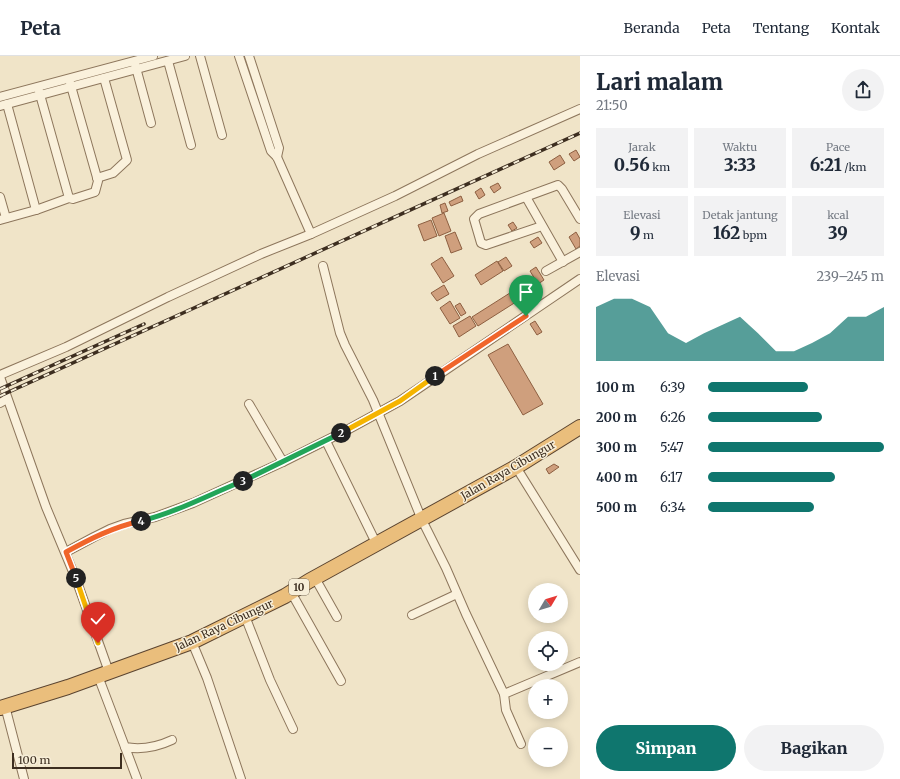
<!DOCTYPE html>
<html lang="id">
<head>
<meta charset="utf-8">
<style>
	:root { --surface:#fff; --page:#f2f2f3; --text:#1f2937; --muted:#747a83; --line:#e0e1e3; --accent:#0f766e }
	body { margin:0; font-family:Merriweather,serif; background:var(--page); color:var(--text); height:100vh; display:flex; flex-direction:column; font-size:15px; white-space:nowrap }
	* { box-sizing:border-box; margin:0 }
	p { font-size:13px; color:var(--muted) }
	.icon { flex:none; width:22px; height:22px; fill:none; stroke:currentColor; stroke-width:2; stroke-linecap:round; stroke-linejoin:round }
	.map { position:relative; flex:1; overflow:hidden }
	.drawer { display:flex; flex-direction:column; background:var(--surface); width:320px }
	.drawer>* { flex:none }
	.needle { width:26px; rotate:52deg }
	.controls { position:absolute; left:528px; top:527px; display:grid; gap:8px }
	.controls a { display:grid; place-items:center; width:40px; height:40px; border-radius:50%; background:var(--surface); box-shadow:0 2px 10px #0003; font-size:20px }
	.scale { position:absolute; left:12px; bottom:10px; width:110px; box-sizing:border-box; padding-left:4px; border:2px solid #3d2e20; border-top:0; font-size:11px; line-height:14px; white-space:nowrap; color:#3d2e20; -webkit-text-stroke:3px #f7eed8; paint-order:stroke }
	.pin { position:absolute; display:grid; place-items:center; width:34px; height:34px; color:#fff; margin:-41px -17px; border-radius:50% 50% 50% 0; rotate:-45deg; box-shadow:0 0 4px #0007 }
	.pin .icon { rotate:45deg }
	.km { position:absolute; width:20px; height:20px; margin:-10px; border-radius:50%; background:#222; color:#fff; font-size:11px; line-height:20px; text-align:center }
	.round { display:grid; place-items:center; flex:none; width:42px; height:42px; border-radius:21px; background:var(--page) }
	.overview { display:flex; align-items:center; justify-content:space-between; height:68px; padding:0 16px }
	h1 { font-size:22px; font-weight:800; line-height:30px }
	.metrics { display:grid; grid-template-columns:repeat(3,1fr); gap:6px; height:68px; padding:4px 16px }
	.metrics div { display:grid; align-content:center; border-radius:0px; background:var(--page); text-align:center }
	.metrics b { font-size:17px; font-weight:800 }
	.metrics small { font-size:11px; font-weight:400 }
	.metrics p { font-size:11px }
	.chart { height:112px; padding:8px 16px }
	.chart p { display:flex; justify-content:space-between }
	.chart svg { width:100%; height:72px; margin-top:4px; fill:var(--accent); opacity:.7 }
	.action { display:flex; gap:8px; margin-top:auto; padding:8px 16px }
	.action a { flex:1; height:46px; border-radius:24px; background:var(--accent); color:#fff; font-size:16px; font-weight:800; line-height:46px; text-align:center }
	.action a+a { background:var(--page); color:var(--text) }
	ul { padding:0 16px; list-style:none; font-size:13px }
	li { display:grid; grid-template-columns:64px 48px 1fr; align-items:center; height:30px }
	li i { height:10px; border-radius:5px; background:var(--accent) }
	header { display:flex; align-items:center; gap:24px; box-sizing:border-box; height:56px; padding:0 20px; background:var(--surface); border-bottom:1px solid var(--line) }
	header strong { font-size:19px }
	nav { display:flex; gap:22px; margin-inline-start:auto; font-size:14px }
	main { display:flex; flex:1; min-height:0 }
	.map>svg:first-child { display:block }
	.building { fill:#cf9f7d; stroke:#8d5f41 }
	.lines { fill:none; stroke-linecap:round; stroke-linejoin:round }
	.minor-casing { stroke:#8d765c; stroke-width:10 }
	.trunk-casing { stroke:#5b4430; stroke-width:16 }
	.minor { stroke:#faf1dc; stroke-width:8 }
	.trunk { stroke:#eabe7c; stroke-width:14 }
	.rail-casing { stroke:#3d2e20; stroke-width:3.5 }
	.rail { stroke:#f7eed8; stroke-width:2; stroke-dasharray:6; stroke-linecap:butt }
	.split-1-casing { stroke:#fff; stroke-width:8 }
	.split-2-casing { stroke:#fff; stroke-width:8 }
	.split-3-casing { stroke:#fff; stroke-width:8 }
	.split-4-casing { stroke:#fff; stroke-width:8 }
	.split-5-casing { stroke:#fff; stroke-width:8 }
	.split-6-casing { stroke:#fff; stroke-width:8 }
	.split-1 { stroke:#f0652b; stroke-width:5 }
	.split-2 { stroke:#f5b400; stroke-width:5 }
	.split-3 { stroke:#22a559; stroke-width:5 }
	.split-4 { stroke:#22a559; stroke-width:5 }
	.split-5 { stroke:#f0652b; stroke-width:5 }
	.split-6 { stroke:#f5b400; stroke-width:5 }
	.labels { text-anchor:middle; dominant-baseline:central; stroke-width:3; stroke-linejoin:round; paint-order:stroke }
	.shield { fill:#f7eed8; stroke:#756857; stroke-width:1 }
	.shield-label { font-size:10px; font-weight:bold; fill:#3d2e20 }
	.street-label { font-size:11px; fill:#3d2e20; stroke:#f7eed8 }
</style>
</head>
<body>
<header>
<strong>Peta</strong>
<nav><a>Beranda</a><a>Peta</a><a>Tentang</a><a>Kontak</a></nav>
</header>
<main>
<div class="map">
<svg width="580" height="723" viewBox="0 0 580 723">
	<rect width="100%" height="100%" fill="#f0e4c8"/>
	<!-- building -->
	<g class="building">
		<polygon points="576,94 580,101 574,105 569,98"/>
		<polygon points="560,99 565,107 554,114 549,106"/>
		<polygon points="498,127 501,132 494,137 490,131"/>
		<polygon points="481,132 485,139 479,143 475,136"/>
		<polygon points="461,140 463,145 451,150 449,146"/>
		<polygon points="445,147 448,155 442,157 440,149"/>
		<polygon points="444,157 451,175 439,180 432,162"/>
		<polygon points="431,164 437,180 424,185 418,169"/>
		<polygon points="513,166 517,172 512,175 508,169"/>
		<polygon points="455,176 462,193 451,197 445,180"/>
		<polygon points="576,176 580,183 580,190 576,193 569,181"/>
		<polygon points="538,181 542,187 534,192 530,186"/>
		<polygon points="442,201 454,220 443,227 431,208"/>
		<polygon points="506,201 512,210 504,215 498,206"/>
		<polygon points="497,205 503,215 481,229 475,219"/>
		<polygon points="536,211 544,224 538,228 530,215"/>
		<polygon points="532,223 538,232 478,270 472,261"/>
		<polygon points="444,229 449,238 437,245 431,237"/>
		<polygon points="450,245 460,262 450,268 440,252"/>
		<polygon points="460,247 466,257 461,260 455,250"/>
		<polygon points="470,260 476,270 459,281 453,270"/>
		<polygon points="535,265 542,276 537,279 530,268"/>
		<polygon points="508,288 543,348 523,359 488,299"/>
		<polygon points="554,408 559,411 549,418 546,413"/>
	</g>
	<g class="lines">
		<!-- minor casing -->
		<g class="minor-casing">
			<g id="minor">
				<polyline points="200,0 222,79"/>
				<polyline points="239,0 271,95 277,101 311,178"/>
				<polyline points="249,0 279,92 277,101"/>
				<polyline points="168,5 191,89"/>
				<polyline points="135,8 151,67"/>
				<polyline points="39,35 69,142"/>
				<polyline points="0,41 153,0"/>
				<polyline points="7,48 36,154"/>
				<polyline points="0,50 185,0"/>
				<polyline points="97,122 113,117 127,104 104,22"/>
				<polyline points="0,141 6,162"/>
				<polyline points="526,141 563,206"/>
				<polyline points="0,164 36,154 69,142 73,143 95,136 98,125 69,23"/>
				<polyline points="542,170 486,189 481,187 474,163 479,158 558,129 562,133 580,163"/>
				<polyline points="323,210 340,277 345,289 373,344 422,464 446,512 466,558 504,638 506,654 521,688"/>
				<polyline points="546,215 580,196"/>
				<polyline points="0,319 66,291 168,241 261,198 311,178 395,140 478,98 580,53"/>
				<polyline points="0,321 46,451 76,523 109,616"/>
				<polyline points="0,347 7,343"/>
				<polyline points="249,348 283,406"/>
				<polyline points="326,385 377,489"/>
				<polyline points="516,411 580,514"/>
				<polyline points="66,496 94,481 110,473 124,468 155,461 193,447 283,406 347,374 400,345 580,223"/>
				<polyline points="315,522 337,561"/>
				<polyline points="291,536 341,625"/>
				<polyline points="412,559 457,538"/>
				<polyline points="245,560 270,624 293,673"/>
				<polyline points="192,586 207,622 241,723"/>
				<path d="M 98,620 L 125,691 C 141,694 157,691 172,684"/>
				<polyline points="504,638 580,606"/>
				<polyline points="5,650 24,723"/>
				<polyline points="125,691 137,723"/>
			</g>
		</g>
		<!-- trunk casing -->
		<g class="trunk-casing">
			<polyline id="trunk" points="0,652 68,631 192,586 285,540 309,525 516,411 580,371"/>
		</g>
		<!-- minor -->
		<use href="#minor" class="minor"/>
		<!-- trunk -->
		<use href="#trunk" class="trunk"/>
		<!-- rail casing -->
		<g class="rail-casing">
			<g id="rail">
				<polyline points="0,333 144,268"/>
				<polyline points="0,340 580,77"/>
			</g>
		</g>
		<!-- rail -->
		<use href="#rail" class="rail"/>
	</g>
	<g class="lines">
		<!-- split-1 casing -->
		<g class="split-1-casing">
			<polyline id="split-1" points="435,320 526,260"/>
		</g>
		<!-- split-2 casing -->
		<g class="split-2-casing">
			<polyline id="split-2" points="341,377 400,345 435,320"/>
		</g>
		<!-- split-3 casing -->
		<g class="split-3-casing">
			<polyline id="split-3" points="243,425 341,377"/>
		</g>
		<!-- split-4 casing -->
		<g class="split-4-casing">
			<path id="split-4" d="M 141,465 C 177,456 208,439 243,425"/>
		</g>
		<!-- split-5 casing -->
		<g class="split-5-casing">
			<path id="split-5" d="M 76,522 L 66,496 C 90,483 113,471 141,465"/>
		</g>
		<!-- split-6 casing -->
		<g class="split-6-casing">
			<polyline id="split-6" points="76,522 98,587"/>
		</g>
		<!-- split-1 -->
		<use href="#split-1" class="split-1"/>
		<!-- split-2 -->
		<use href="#split-2" class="split-2"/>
		<!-- split-3 -->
		<use href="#split-3" class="split-3"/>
		<!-- split-4 -->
		<use href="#split-4" class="split-4"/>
		<!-- split-5 -->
		<use href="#split-5" class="split-5"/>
		<!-- split-6 -->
		<use href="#split-6" class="split-6"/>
	</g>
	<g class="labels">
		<!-- shield labels -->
		<rect class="shield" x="289" y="523" width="20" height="16" rx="3"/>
		<g class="shield-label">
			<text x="299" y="531">10</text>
		</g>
		<!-- street labels -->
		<g class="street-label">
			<text transform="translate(508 414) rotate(-30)">Jalan Raya Cibungur</text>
			<text transform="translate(224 569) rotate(-25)">Jalan Raya Cibungur</text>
		</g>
	</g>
</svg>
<div class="controls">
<a><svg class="needle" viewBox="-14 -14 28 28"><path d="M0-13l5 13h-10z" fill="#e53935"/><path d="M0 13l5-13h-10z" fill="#747a83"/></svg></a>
<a><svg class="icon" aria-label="locate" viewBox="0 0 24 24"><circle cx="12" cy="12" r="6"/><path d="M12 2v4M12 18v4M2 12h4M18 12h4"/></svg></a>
<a>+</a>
<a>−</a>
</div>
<div class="scale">100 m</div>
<div class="pin" style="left:526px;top:260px;background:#1e9e55"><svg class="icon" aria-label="arrive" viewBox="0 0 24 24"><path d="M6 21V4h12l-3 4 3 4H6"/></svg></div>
<div class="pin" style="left:98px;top:587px;background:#d93025"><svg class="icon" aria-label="check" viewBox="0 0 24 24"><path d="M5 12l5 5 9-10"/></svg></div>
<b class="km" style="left:435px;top:320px">1</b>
<b class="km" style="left:341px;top:377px">2</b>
<b class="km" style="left:243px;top:425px">3</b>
<b class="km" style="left:141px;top:465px">4</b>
<b class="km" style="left:76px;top:522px">5</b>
</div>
<section class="drawer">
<div class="overview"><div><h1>Lari malam</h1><p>21:50</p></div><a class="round"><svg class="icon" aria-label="share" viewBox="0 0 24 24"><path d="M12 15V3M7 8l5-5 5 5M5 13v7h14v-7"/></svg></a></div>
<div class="metrics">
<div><p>Jarak</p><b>0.56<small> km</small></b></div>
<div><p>Waktu</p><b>3:33</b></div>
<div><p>Pace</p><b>6:21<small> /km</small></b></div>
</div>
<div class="metrics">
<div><p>Elevasi</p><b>9<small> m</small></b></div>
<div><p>Detak jantung</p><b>162<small> bpm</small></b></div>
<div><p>kcal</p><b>39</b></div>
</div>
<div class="chart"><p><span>Elevasi</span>239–245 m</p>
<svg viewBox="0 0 160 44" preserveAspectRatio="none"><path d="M0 44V11L10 6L20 6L30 11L40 27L50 33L60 27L70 22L80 17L90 27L100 38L110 38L120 33L130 27L140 17L150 17L160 11V44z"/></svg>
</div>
<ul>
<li><b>100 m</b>6:39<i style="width:57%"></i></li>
<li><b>200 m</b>6:26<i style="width:65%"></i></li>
<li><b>300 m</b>5:47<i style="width:100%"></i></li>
<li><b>400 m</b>6:17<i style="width:72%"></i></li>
<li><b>500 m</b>6:34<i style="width:60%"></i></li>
</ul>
<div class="action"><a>Simpan</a><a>Bagikan</a></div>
</section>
</main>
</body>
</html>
